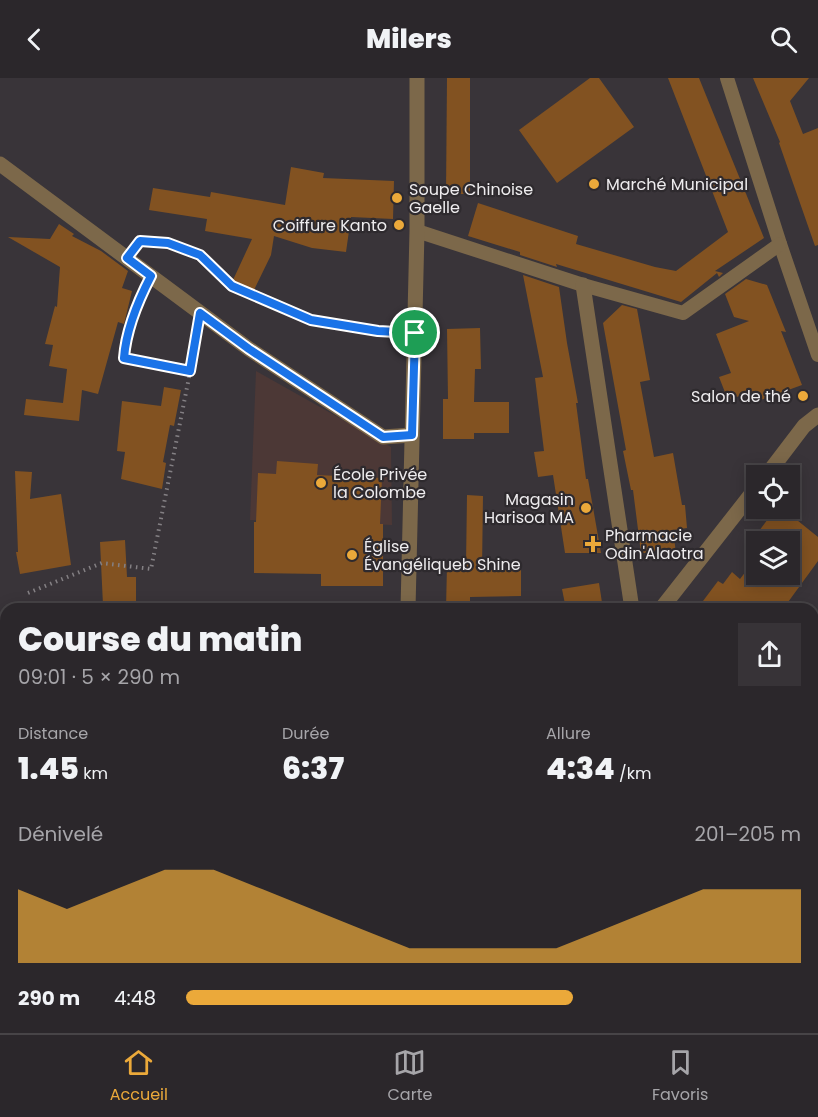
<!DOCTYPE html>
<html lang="fr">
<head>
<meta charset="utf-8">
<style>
	:root { --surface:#2b272b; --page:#373337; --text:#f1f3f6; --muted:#a6a5a9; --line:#474447; --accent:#eba93a }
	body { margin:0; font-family:Poppins,sans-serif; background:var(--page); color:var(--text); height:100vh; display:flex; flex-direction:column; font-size:22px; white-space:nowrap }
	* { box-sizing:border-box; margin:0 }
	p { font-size:20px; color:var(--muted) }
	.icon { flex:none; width:33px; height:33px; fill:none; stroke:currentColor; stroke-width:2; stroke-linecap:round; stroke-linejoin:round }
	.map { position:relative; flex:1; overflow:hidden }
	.drawer { position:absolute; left:0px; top:525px; width:819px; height:430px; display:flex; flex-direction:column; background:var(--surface); border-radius:18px 18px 0 0; box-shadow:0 3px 15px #0003,0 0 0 2px var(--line) }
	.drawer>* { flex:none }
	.tools { position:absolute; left:746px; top:387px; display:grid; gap:12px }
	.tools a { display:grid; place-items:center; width:54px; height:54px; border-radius:0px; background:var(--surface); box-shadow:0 3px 15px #0003,0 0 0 2px var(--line); font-size:30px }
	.pin { position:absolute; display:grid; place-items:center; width:51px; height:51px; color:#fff; margin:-26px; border:3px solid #fff; border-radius:50%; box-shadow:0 2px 6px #0007 }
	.round { display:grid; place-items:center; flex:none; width:63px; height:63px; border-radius:0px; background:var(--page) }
	.headline { display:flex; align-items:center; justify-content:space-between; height:102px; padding:0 18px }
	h1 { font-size:33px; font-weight:800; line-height:45px }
	.stats { display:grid; grid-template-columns:repeat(3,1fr); gap:9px; height:102px; padding:6px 18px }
	.stats div { display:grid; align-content:center }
	.stats b { font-size:30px; font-weight:800 }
	.stats small { font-size:16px; font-weight:400 }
	.stats p { font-size:16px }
	.chart { height:168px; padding:12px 18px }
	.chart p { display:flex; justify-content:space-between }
	.chart svg { width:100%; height:108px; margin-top:6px; fill:var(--accent); opacity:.7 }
	ul { padding:0 18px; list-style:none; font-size:20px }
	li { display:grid; grid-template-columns:96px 72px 1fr; align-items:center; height:45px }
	li i { height:15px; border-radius:8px; background:var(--accent) }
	header { display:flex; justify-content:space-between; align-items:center; height:78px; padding:0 18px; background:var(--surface); font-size:27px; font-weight:800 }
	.tabs { display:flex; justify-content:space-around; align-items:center; height:84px; border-top:2px solid var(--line); background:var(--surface); font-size:16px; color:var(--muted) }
	.tabs a { display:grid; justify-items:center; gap:3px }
	.tabs .selected { color:var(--accent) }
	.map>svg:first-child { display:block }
	.education { fill:#4c3836 }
	.building { fill:#825221 }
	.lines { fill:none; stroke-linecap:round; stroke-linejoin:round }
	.path { stroke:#848084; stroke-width:4; stroke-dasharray:1.5 4.5; stroke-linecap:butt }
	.pedestrian { stroke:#7c684a; stroke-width:14 }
	.minor { stroke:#7c684a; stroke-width:15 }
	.tertiary { stroke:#7c684a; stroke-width:15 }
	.route-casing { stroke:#fff; stroke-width:12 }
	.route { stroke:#1a73e8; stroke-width:8 }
	.poi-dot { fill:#eba93a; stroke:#2e2a2e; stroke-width:2 }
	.labels { text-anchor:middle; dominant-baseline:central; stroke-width:4.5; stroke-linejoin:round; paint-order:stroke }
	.poi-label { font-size:16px; fill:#eeecee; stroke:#2e2a2e; text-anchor:start }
</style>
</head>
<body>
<header><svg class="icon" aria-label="back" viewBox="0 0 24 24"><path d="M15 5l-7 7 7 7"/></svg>Milers<svg class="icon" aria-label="search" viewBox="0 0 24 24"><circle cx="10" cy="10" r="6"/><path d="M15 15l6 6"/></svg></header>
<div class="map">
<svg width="818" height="955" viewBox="0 0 818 955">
	<rect width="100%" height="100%" fill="#393439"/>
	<!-- education -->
	<polygon class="education" points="256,293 391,369 392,447 250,442"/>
	<!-- building -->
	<g class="building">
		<polygon points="447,0 470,0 470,116 446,116"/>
		<polygon points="590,0 599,0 634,49 557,105 519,52"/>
		<polygon points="668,0 699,0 764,160 715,193 723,195 719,199 717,195 681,224 556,186 557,189 520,177 520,174 468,158 478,125 578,158 576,166 655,189 676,193 728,154"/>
		<polygon points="753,0 809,0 790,23 803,56 818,50 818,167 815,168 779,65 780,64"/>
		<polygon points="291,89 324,95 323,100 394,103 393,141 351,139 346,174 312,170 274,158 271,177 254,212 233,202 252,161 205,153 207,141 149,132 153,110 210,119 211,114 285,127"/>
		<polygon points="59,146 74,156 72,158 101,173 128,193 122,210 132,213 124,246 118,244 98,316 82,312 79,343 24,337 26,321 63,325 67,291 49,288 53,267 45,266 55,228 57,229 60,189 8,159 50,161"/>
		<polygon points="523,197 559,209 567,265 578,325 576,325 586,401 588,401 601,475 565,475 553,397 538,399 534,374 544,373 535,300 543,299"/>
		<polygon points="746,201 767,207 786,254 781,253 802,307 758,323 754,313 728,322 719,299 731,295 716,256 749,243 734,239 725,216"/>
		<polygon points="622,227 637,231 650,302 640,304 654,379 673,375 682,427 685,427 687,450 673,452 676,475 641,475 633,412 631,412 623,373 626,372 603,245"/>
		<polygon points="480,250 481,291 475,291 474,324 509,324 509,355 474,355 474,361 443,361 443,321 448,321 447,251"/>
		<polygon points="164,309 181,312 174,348 170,347 163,384 166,385 162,411 121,401 125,374 117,373 122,323 161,328"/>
		<polygon points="277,383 318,386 317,397 382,400 380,446 383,446 383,508 321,508 321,496 254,495 254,444 256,444 258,395 276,396"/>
		<polygon points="15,393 32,394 30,421 61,416 71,487 20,496 16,474 18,474"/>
		<polygon points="467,417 483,418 482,492 521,492 521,518 470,519 470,531 446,531 447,487 466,488"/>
		<polygon points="776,430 782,430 818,459 818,483 783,531 697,531 718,503 723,506 732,494 740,501 756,480 756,496 789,496 789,464 751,464"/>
		<polygon points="125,462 127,499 136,499 136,528 103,527 100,464"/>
		<polygon points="599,505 603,531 566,531 562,511"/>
	</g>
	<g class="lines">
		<!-- path -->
		<g class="path">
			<polyline points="137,167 140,163 168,165 200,177 232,208 311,242 378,253 399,254"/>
			<polyline points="144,212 125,266 124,280 190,293"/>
			<polyline points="28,515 102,485 151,491 198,254"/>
			<polyline points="52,950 55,955"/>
		</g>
		<!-- pedestrian -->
		<g class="pedestrian">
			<polyline points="727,0 780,166 818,277"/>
			<polyline points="417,153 583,207 683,235 780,166"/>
		</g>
		<!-- minor -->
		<g class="minor">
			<polyline points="0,86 249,271 383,359 412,357"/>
			<polyline points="583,207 632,531"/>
			<polyline points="766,398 804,348 818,337"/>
			<polyline points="661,531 756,410"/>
			<polyline points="813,915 818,913"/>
			<polyline points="679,950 680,955"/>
			<polyline points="310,955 397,951"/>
			<polyline points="739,955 749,950"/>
		</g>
		<!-- tertiary -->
		<g class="tertiary">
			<polyline points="408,531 417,153 417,0"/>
			<polyline points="397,955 397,950"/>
		</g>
	</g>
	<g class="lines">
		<!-- route casing -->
		<g class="route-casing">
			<path id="route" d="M 140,163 L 168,165 L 200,177 L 232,208 L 311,242 L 378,253 L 415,255 L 412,357 L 383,359 L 249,271 L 200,235 L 190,293 L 124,280 C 126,252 138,223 151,198 L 127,180 Z"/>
		</g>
		<!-- route -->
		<use href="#route" class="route"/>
	</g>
	<!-- markers -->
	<g class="poi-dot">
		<circle cx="594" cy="106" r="6"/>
		<circle cx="397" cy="120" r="6"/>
		<circle cx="399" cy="147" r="6"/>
		<circle cx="803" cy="318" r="6"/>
		<circle cx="321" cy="405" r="6"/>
		<circle cx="586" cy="430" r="6"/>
		<path d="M590 457h6v6h6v6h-6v6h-6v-6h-6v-6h6z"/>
		<circle cx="352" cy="477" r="6"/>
	</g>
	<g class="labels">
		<!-- poi labels -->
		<g class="poi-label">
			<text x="606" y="106">Marché Municipal</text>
			<text x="409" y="111">Soupe Chinoise<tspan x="409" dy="18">Gaelle</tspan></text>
			<text x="387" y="147" text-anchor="end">Coiffure Kanto</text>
			<text x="791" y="318" text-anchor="end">Salon de thé</text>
			<text x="333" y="396">École Privée<tspan x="333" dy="18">la Colombe</tspan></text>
			<text x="574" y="421" text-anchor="end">Magasin<tspan x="574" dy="18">Harisoa MA</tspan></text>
			<text x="605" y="457">Pharmacie<tspan x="605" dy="18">Odin'Alaotra</tspan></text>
			<text x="364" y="468">Église<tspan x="364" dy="18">Évangéliqueb Shine</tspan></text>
		</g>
	</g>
</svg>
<div class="tools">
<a><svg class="icon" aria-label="locate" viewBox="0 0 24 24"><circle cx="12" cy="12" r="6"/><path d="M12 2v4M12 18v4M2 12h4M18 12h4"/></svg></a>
<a><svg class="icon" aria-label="layers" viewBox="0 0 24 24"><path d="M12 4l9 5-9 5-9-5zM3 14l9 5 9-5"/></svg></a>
</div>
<div class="pin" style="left:415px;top:255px;background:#1e9e55"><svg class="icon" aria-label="arrive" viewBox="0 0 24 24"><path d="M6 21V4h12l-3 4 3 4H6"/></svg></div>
<section class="drawer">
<div class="headline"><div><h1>Course du matin</h1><p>09:01 · 5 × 290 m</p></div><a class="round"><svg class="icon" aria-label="share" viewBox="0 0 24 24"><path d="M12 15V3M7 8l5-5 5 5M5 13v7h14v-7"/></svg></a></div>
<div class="stats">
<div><p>Distance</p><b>1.45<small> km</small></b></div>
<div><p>Durée</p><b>6:37</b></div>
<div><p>Allure</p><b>4:34<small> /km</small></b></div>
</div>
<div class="chart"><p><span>Dénivelé</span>201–205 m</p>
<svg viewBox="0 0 160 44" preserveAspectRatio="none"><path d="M0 44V14L10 22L20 14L30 6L40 6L50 14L60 22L70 30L80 38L90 38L100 38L110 38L120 30L130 22L140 14L150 14L160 14V44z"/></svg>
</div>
<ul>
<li><b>290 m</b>4:48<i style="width:63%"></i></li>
</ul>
</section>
</div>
<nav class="tabs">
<a class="selected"><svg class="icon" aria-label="home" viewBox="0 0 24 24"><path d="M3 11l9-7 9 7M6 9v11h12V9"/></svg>Accueil</a>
<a><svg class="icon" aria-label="map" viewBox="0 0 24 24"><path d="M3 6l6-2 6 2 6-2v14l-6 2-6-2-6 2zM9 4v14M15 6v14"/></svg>Carte</a>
<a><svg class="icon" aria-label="saved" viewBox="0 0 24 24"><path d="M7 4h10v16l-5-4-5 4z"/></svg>Favoris</a>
</nav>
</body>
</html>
